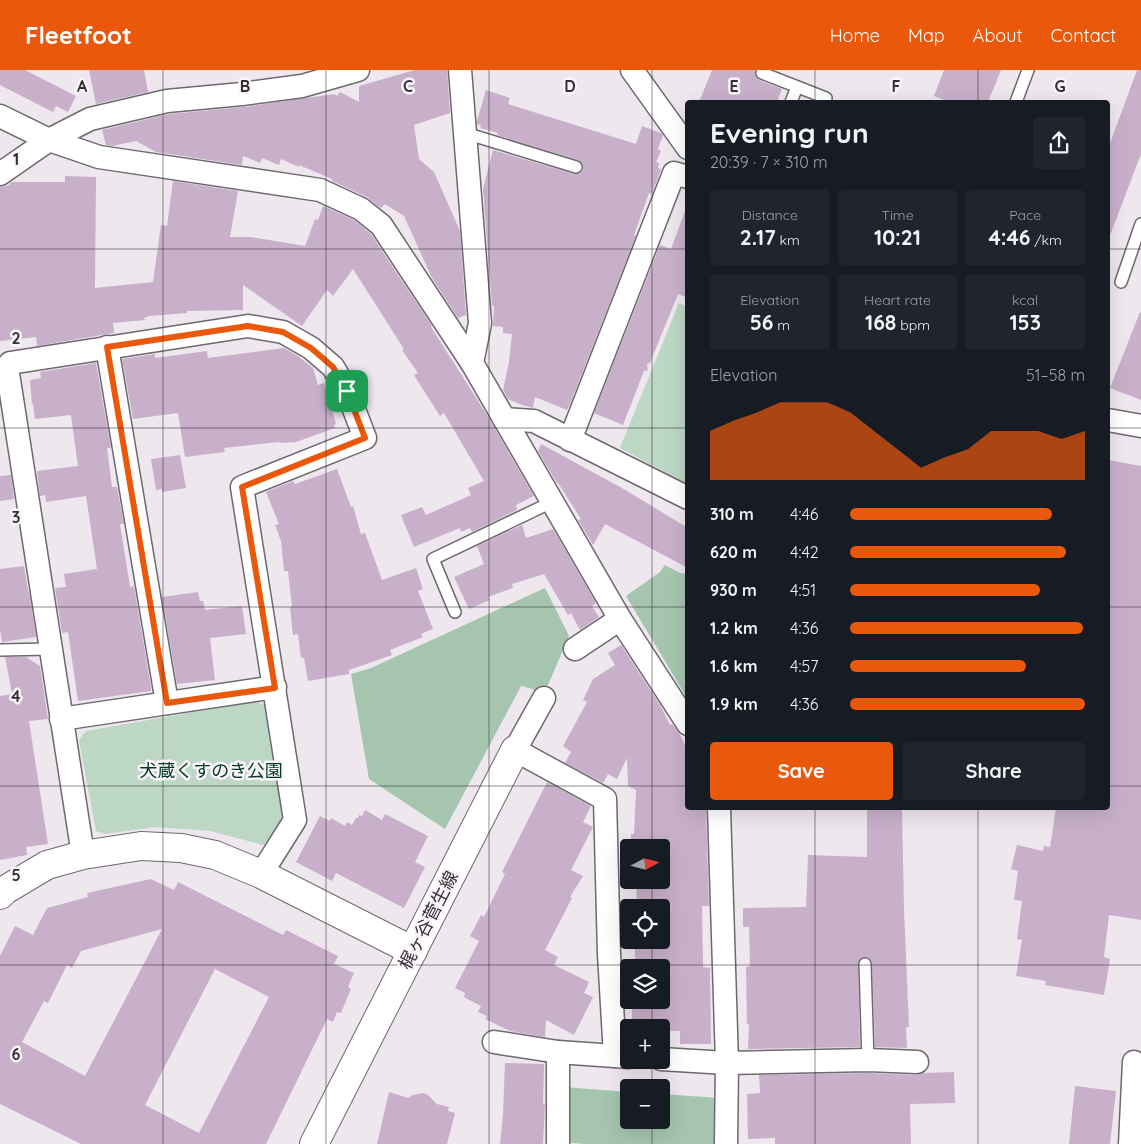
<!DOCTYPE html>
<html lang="en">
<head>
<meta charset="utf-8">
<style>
	:root { --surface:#171b24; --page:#20242c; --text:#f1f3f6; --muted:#9ea1a6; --accent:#ea580c }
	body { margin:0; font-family:Quicksand,"Noto Sans JP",sans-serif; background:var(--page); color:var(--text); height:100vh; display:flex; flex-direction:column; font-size:19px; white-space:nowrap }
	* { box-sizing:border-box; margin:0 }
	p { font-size:16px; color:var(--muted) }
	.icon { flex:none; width:28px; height:28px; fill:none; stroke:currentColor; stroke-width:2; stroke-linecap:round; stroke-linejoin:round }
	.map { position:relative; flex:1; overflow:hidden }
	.details { position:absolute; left:685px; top:30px; width:425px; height:710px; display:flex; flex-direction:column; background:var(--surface); border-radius:5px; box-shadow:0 5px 20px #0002 }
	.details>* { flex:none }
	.needle { width:32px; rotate:83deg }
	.buttons { position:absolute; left:620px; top:769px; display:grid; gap:10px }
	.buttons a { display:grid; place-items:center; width:50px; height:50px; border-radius:5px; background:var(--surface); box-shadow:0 5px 20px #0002; font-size:25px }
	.pin { position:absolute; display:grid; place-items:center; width:42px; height:42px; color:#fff; margin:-21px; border-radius:10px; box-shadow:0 2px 8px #0006 }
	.round { display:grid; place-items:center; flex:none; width:52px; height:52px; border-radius:5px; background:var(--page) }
	.headline { display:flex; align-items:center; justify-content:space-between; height:85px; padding:0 25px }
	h1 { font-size:28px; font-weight:700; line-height:38px }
	.stats { display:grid; grid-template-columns:repeat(3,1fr); gap:8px; height:85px; padding:5px 25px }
	.stats div { display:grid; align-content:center; border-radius:5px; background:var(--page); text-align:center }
	.stats b { font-size:21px; font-weight:700 }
	.stats small { font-size:14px; font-weight:400 }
	.stats p { font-size:14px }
	.chart { height:140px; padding:10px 25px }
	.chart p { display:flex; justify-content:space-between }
	.chart svg { width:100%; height:90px; margin-top:5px; fill:var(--accent); opacity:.7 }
	.action { display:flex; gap:10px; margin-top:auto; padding:10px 25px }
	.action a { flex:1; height:58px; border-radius:5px; background:var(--accent); color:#fff; font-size:20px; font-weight:700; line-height:58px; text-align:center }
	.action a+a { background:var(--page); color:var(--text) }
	ul { padding:0 25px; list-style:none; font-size:16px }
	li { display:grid; grid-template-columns:80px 60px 1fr; align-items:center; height:38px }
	li i { height:12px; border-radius:6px; background:var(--accent) }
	header { display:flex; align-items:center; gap:30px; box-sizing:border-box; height:70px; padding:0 25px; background:var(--accent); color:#fff }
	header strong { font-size:24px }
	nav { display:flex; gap:28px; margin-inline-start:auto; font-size:18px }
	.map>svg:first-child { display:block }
	.green { fill:#bcd7c4 }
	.forest { fill:#a5c5af }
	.building { fill:#c8b0ca; fill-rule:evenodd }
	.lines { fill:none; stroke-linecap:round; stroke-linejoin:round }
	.lane-casing { stroke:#6e686f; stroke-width:14 }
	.street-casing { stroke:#6e686f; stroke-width:25 }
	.secondary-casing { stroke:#6e686f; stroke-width:30 }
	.lane { stroke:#fff; stroke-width:11 }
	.street { stroke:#fff; stroke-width:22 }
	.secondary { stroke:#fff; stroke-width:28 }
	.route-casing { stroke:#fff; stroke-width:10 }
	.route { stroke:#ea580c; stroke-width:6 }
	.grid { fill:none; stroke:#333033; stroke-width:1; stroke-opacity:0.55 }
	.labels { text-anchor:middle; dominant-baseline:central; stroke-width:5; stroke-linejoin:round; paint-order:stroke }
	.park-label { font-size:18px; fill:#023b1f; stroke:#fbf4fb }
	.street-label { font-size:18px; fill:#333033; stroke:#fbf4fb }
	.grid-label { font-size:16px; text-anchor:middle; font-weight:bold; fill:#333033; stroke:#fbf4fb; stroke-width:5; stroke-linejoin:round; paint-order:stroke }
</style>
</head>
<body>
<header>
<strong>Fleetfoot</strong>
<nav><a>Home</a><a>Map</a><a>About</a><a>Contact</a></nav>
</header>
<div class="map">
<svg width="1141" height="1074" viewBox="0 0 1141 1074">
	<rect width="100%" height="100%" fill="#eee7ee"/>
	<!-- green -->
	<g class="green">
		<polygon points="679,233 688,237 687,414 620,378"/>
		<polygon points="256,631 268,637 284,742 267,776 210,761 155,757 105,764 96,761 79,670 86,661"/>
	</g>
	<!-- forest -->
	<g class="forest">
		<polygon points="665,495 680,503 687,504 687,628 626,526 660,502"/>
		<polygon points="545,518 569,566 545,622 521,616 445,759 369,709 351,604 371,598"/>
		<polygon points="564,1017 629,1022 629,1050 661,1050 661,1024 719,1028 718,1074 583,1074 565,1072"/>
	</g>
	<!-- building -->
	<g class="building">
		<polygon points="0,0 25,0 76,26 68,42 56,36 53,42 0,15"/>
		<polygon points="89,0 144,0 148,22 96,34"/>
		<polygon points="415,0 447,0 450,43 414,55 419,89 434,102 460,161 466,245 458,248 432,208 404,146 385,134 381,138 367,127 332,111 332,109 299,95 299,97 281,89 279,95 262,88 260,93 243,86 242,95 156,82 136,71 112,76 106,75 102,60 169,44 244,37 334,24 337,26 340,22 359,32 359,16"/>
		<polygon points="712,0 755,0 755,5 759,10 782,19 777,32 699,32"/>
		<polygon points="944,0 1001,0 988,32 949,32 934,26"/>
		<polygon points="1137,0 1141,0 1141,84 1109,168 1108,168 1108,79"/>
		<polygon points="486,20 510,28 508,34 636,74 642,56 661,63 663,65 658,79 661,81 656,92 659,93 658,98 661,99 652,124 649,123 634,165 636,166 570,334 567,340 535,327 533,338 522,335 508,329 503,320 509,292 512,264 503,263 503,257 493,256 494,236 492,236 483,119 493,80 574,104 578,104 581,102 583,99 583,95 578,90 497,65 498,63 480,58 481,55 477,54 477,51"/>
		<polygon points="65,106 96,107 95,218 153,212 161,155 167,156 173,111 238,121 230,167 251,167 305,176 315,149 318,150 323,136 354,150 371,164 432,256 431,257 487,345 534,426 516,435 517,440 472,462 470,458 461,462 460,458 414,477 401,445 422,437 426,445 471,425 468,418 484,411 444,343 440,346 414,305 418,303 402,280 404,279 353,199 333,226 327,220 302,256 243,215 243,240 187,241 187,243 149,246 144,248 145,250 113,253 114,263 37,276 36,267 0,271 0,117 9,115 11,112 65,112"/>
		<polygon points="685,141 688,141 688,228 678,224 650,293 647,294 648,300 644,301 623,355 594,343 660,175 671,179"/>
		<polygon points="1140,242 1141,243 1141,330 1110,318"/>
		<polygon points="284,278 298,286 313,298 318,315 324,313 336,354 334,355 335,358 296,372 280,373 279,372 224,378 225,382 185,387 178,343 133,349 122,289 155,284 155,288 207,281 208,288"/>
		<polygon points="96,293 111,378 107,378 112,417 117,417 124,454 120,454 128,504 130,517 134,516 151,618 151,621 78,631 68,562 62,563 55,518 66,517 64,504 97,499 93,472 86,426 46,432 45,425 40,426 37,401 78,396 71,345 35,349 33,333 32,334 30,310 41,308 40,302"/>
		<polygon points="541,374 622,418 688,458 688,498 605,454 593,475 578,450 581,449 558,413 557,413 538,381"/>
		<polygon points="180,385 186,418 162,422 162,419 156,420 151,389"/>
		<polygon points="1108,390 1141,396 1141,850 1109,845 1104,887 1110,889 1104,925 1045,915 1046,911 1016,906 1022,870 1017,869 1022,831 1014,830 1018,801 1011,799 1017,775 1043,781 1044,776 1050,777 1056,738 1108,738"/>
		<polygon points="337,399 351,437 353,436 361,464 365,463 382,510 416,498 423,519 418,521 433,559 421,564 423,567 390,580 392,585 349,600 349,604 308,611 304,588 301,588 298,564 293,565 290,537 292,537 288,501 284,501 281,471 275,455 279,454 266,422 293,411 295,414"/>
		<polygon points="11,405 14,429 0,431 0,406"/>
		<polygon points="522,455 526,468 553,459 596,533 592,536 599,547 580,560 571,543 568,545 544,504 512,514 513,518 488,527 490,530 469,539 454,507 484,494 477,476"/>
		<polygon points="24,496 28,521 29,521 36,567 2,572 0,559 0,499"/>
		<polygon points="198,522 200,531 203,531 205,540 242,536 246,564 210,568 215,610 177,614 162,527"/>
		<path d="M 621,575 L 660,635 L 670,655 L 672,654 L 679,663 L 688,681 L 688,738 L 706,738 L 709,836 L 702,836 L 703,897 L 710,898 L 711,974 L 680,974 L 680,961 L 661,961 L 661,958 L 632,958 L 632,931 L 627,932 L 626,895 L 635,894 L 635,870 L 661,870 L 661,838 L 637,838 L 636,810 L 661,810 L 661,778 L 631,778 L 631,764 L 634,764 L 636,720 L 628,716 L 627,688 L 617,709 L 608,704 L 603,713 L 565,693 L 571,682 L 563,676 L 587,632 L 583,630 L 593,609 L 615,595 L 608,583 ZM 629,898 L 661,898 L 661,930 L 629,930 Z"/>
		<polygon points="5,587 26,587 40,596 48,649 29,651 48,774 26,777 27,785 0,790 0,626 12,624"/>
		<polygon points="547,712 591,736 583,752 593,757 571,800 583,806 570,827 572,828 545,880 558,887 554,895 589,912 584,923 593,927 574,965 546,950 545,967 510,961 485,949 487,946 478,942 481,936 464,927 465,923 455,918 479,871 470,866 481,845 484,847 505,804 502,802"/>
		<polygon points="867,738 902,738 904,839 909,957 906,957 907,978 875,977 872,894 871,890 865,887 861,888 858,894 860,977 748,979 749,954 747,954 746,897 750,896 749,857 743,857 743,838 806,837 808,785 867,787"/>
		<polygon points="365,740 382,750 385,744 428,766 415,792 425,797 404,838 336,803 332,811 296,792 320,746 330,751 331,748 345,756 347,752 352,755 356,748 358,748 359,745 362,746"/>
		<polygon points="629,780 629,803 626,803 624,781"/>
		<path d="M 151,809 L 174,820 L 178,812 L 283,865 L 286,860 L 338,886 L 334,894 L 354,903 L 348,917 L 351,919 L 341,943 L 337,942 L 333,952 L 327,949 L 266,1074 L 81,1074 L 0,1034 L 0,886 L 15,856 L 33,865 L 47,838 L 88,827 L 87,823 ZM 162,859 L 85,1006 L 22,972 L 44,931 L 48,933 L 67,895 L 72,898 L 81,881 ZM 215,899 L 269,927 L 199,1063 L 145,1035 Z"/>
		<polygon points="505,993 544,994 543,1034 545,1034 543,1074 500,1074 503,1044"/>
		<polygon points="954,1002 955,1033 910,1034 911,1074 775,1074 775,1068 748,1069 747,1024 760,1023 759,1005 868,1003 916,1005 924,1003"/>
		<polygon points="1075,1016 1116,1021 1110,1074 1069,1074"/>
		<polygon points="389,1022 408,1028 413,1025 423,1023 428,1025 437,1034 449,1037 448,1041 455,1043 447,1074 377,1074"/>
	</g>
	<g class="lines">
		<!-- lane casing -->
		<g class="lane-casing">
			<g id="lane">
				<polyline points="762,3 826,28"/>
				<polyline points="791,32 797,17"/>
				<polyline points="1016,32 1028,0"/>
				<polyline points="465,63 576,97"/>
				<polyline points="1121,212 1141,154"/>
				<polyline points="455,542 433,489 552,432"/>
				<polyline points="0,580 50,579"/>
				<polyline points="865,894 868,990"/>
			</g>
		</g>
		<!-- street casing -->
		<g class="street-casing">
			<g id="street">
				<polyline points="460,0 480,253 472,293"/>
				<polyline points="632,0 688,78"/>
				<polyline points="0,46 49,70 99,87 320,120 361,139 381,155 472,293 620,549 688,654"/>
				<polyline points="0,104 49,70 90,49 167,31 242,24 302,16 358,0"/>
				<polyline points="107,277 167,633"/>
				<polyline points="504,349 534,351 688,428"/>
				<polyline points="1108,350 1141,356"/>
				<polyline points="570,370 674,103 688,107"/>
				<polyline points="575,579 620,549"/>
				<polyline points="544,628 515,680 605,729 609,884 615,986"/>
				<polyline points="61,649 275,617"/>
				<polyline points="719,738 727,993 726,1074"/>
				<polyline points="83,785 7,297 10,293 248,256 283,262 311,278 333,297 347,321 365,368 242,417 295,750 261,804"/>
				<polyline points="494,972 558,982 629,987"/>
				<polyline points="558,982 558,1074"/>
				<polyline points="661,989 727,993 868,990 917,992"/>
				<polyline points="1130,1074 1134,992"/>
			</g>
		</g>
		<!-- secondary casing -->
		<g class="secondary-casing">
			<g id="secondary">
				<polyline points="0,825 5,820 47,795 83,785 141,776 181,778 215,785 261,804 413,881"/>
				<polyline points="314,1074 515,680"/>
			</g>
		</g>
		<!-- lane -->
		<use href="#lane" class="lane"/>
		<!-- street -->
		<use href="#street" class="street"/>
		<!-- secondary -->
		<use href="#secondary" class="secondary"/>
	</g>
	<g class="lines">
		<!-- route casing -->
		<g class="route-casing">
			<polygon id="route" points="248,256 283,262 311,278 333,297 347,321 365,368 242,417 275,618 167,633 107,277"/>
		</g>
		<!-- route -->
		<use href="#route" class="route"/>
	</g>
	<!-- grid -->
	<path class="grid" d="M 163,0 L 163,1074M 326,0 L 326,1074M 489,0 L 489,1074M 652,0 L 652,778M 815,0 L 815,32M 978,0 L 978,32M 0,179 L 688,179M 1108,179 L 1141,179M 0,358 L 688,358M 1108,358 L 1141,358M 0,537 L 688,537M 1108,537 L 1141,537M 0,716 L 688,716M 1108,716 L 1141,716M 815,738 L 815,1074M 978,738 L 978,1074M 652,810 L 652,838M 652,870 L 652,898M 0,895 L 1141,895M 652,930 L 652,958M 652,990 L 652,1018M 652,1050 L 652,1074"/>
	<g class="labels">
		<!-- park labels -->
		<g class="park-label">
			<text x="211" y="700">犬蔵くすのき公園</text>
		</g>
		<!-- street labels -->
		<g class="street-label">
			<text transform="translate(428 850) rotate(-63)">梶ヶ谷菅生線</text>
		</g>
	</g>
	<g class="grid-label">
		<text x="82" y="22">A</text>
		<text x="245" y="22">B</text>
		<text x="408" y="22">C</text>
		<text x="570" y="22">D</text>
		<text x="734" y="22">E</text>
		<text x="896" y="22">F</text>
		<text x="1060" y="22">G</text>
		<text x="16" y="95">1</text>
		<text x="16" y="274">2</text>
		<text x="16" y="453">3</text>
		<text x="16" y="632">4</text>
		<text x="16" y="811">5</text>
		<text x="16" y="990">6</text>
	</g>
</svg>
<div class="buttons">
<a><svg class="needle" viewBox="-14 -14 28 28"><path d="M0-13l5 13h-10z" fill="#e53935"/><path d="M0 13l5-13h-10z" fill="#9ea1a6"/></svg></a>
<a><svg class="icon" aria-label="locate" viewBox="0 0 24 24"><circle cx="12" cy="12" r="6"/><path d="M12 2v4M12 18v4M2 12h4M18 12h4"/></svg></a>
<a><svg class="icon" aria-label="layers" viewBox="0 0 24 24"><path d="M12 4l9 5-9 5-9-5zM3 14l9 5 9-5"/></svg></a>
<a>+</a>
<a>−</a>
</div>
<div class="pin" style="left:347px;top:321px;background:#1e9e55"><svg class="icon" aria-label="arrive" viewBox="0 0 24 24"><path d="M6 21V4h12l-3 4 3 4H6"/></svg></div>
<section class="details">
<div class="headline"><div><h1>Evening run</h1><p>20:39 · 7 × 310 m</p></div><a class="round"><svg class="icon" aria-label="share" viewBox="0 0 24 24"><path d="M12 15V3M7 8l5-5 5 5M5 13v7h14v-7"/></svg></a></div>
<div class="stats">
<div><p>Distance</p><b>2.17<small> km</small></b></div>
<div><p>Time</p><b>10:21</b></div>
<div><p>Pace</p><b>4:46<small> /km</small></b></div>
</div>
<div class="stats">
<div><p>Elevation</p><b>56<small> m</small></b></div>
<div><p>Heart rate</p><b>168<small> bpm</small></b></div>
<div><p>kcal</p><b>153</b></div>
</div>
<div class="chart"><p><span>Elevation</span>51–58 m</p>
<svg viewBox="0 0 160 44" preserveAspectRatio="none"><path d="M0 44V20L10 15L20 11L30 6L40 6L50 6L60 11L70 20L80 29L90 38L100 33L110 29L120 20L130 20L140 20L150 24L160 20V44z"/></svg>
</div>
<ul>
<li><b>310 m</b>4:46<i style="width:86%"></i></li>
<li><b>620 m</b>4:42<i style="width:92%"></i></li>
<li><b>930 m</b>4:51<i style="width:81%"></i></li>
<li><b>1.2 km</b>4:36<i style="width:99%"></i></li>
<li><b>1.6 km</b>4:57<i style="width:75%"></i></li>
<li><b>1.9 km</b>4:36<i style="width:100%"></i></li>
</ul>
<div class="action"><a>Save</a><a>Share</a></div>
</section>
</div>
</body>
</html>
